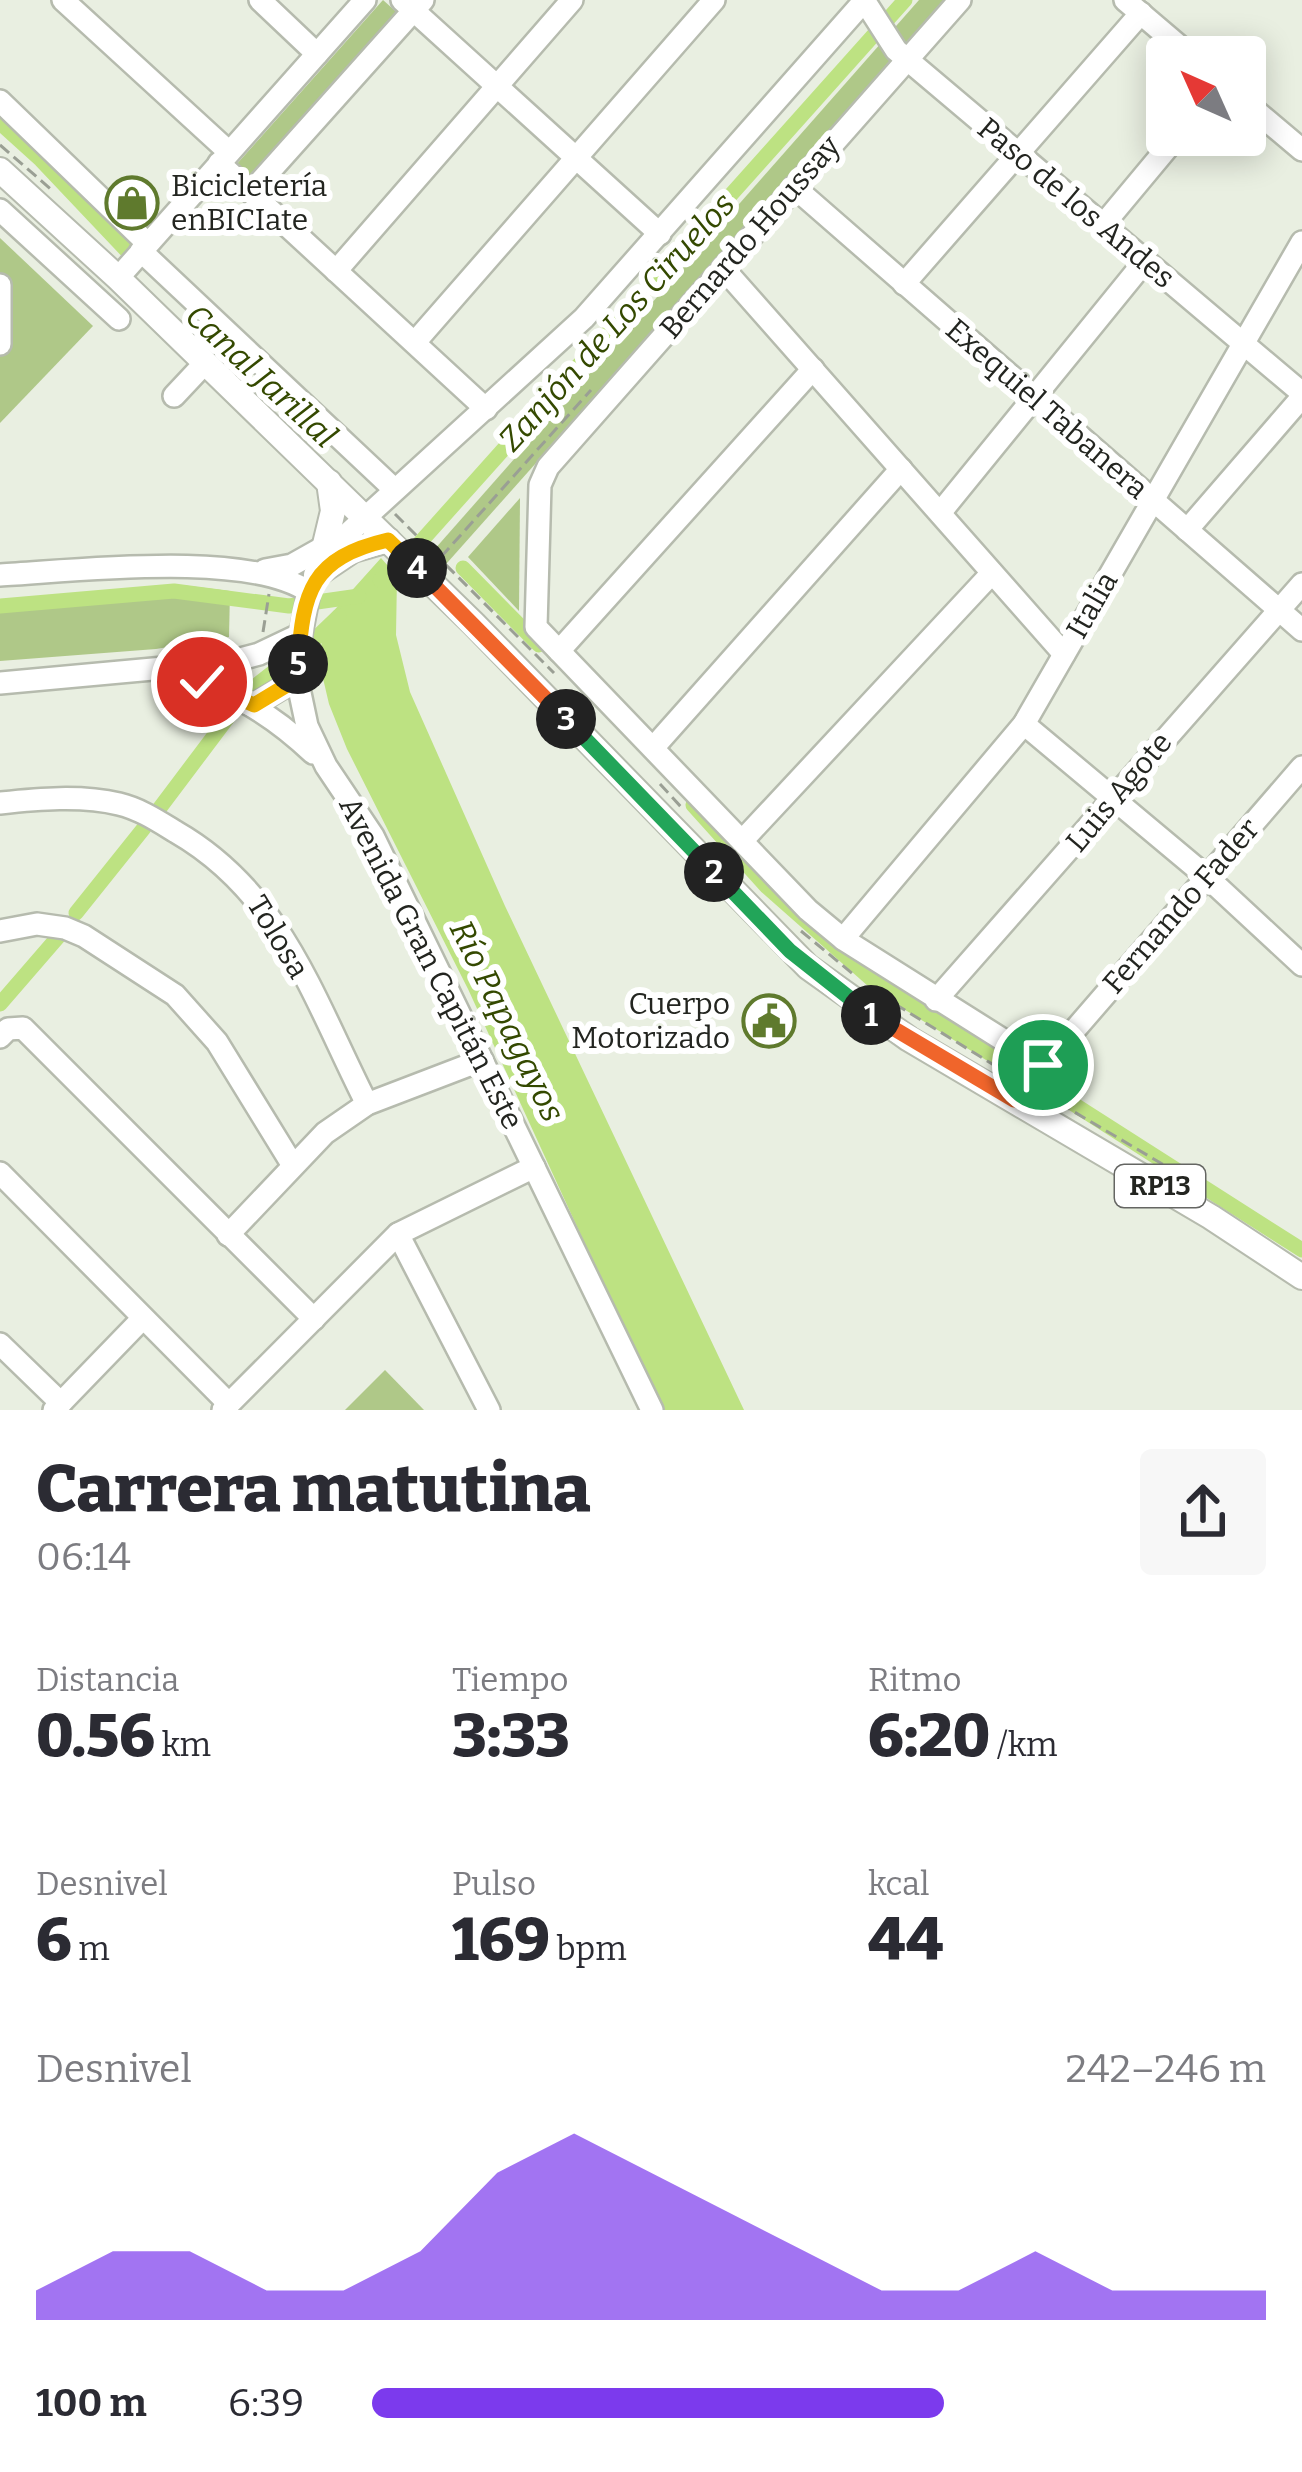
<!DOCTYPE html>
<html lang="es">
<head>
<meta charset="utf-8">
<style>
	:root { --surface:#fff; --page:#f7f7f7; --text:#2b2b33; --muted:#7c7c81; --accent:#7c3aed }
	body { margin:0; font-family:Bitter,serif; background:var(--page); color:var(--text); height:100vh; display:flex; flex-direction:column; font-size:45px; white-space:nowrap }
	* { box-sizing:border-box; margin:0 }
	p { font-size:39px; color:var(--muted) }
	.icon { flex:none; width:66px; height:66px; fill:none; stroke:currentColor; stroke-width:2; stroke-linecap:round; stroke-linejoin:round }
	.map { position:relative; height:1410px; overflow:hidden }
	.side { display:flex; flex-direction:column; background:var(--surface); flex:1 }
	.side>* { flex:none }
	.needle { width:78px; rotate:315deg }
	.tools { position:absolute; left:1146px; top:36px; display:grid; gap:24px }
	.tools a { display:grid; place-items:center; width:120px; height:120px; border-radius:12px; background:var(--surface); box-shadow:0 6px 30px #0003; font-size:60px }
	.pin { position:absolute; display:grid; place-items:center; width:102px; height:102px; color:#fff; margin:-51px; border:6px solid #fff; border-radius:50%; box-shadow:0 3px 12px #0007 }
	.km { position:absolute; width:60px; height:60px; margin:-30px; border-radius:50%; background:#222; color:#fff; font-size:33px; line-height:60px; text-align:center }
	.round { display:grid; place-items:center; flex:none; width:126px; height:126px; border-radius:12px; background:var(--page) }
	.overview { display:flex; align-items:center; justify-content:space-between; height:204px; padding:0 36px }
	h1 { font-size:66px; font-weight:800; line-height:90px }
	.metrics { display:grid; grid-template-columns:repeat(3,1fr); gap:18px; height:204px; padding:12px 36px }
	.metrics div { display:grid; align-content:center }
	.metrics b { font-size:60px; font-weight:800 }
	.metrics small { font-size:33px; font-weight:400 }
	.metrics p { font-size:33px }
	.chart { height:336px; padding:24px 36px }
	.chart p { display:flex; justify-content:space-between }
	.chart svg { width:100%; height:216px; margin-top:12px; fill:var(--accent); opacity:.7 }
	ul { padding:0 36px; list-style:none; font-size:39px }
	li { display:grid; grid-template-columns:192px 144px 1fr; align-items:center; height:90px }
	li i { height:30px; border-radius:15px; background:var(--accent) }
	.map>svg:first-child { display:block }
	.green { fill:#afc888 }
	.water { fill:#bde282 }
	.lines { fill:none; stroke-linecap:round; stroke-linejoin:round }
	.canal { stroke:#bde282; stroke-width:15 }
	.minor-casing { stroke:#b6bbae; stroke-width:26 }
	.major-casing { stroke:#b6bbae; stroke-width:28 }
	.path { stroke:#9a9f94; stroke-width:3; stroke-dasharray:12 6; stroke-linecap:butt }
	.minor { stroke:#fff; stroke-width:21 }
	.major { stroke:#fff; stroke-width:24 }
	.split-1-casing { stroke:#fff; stroke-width:24 }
	.split-2-casing { stroke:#fff; stroke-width:24 }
	.split-3-casing { stroke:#fff; stroke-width:24 }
	.split-4-casing { stroke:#fff; stroke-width:24 }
	.split-5-casing { stroke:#fff; stroke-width:24 }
	.split-6-casing { stroke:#fff; stroke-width:24 }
	.split-1 { stroke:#f0652b; stroke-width:15 }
	.split-2 { stroke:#22a559; stroke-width:15 }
	.split-3 { stroke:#22a559; stroke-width:15 }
	.split-4 { stroke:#f0652b; stroke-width:15 }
	.split-5 { stroke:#f5b400; stroke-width:15 }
	.split-6 { stroke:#f5b400; stroke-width:15 }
	.labels { text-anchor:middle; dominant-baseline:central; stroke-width:12; stroke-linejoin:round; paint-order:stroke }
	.shield { fill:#fff; stroke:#656663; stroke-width:3 }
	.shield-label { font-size:27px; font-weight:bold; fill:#232520 }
	.poi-label { font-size:30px; fill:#232520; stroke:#fff; text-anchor:start }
	.street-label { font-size:30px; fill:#232520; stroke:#fff }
	.water-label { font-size:33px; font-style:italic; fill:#344900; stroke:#fff }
</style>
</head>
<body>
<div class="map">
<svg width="1302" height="1410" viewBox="0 0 1302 1410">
	<rect width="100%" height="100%" fill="#e9efe1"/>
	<!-- green -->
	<g class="green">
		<polygon points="383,0 401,16 254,183 235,166"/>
		<polygon points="919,0 948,0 439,572 426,559"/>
		<polygon points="0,238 93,326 0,423"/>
		<polygon points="520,498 519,611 468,557"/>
		<polygon points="181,585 230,591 229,637 156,649 0,661 0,605"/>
		<polygon points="385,1370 424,1410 345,1410"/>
	</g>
	<!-- water -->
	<polygon class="water" points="381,558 397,576 396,635 410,692 505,906 744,1410 661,1410 468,989 347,749 329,704 318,657 329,616"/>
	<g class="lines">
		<!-- canal -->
		<g class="canal">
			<polyline points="0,123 41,160 128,252"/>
			<polyline points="463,568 539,645"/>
			<polyline points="380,580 400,565 905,0"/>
			<polyline points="0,606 174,591 289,606 359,596"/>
			<polyline points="314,640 339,616"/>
			<polyline points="249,691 290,659"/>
			<polyline points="693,805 766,886 876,983 1013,1068"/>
			<polyline points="156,813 235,708"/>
			<polyline points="76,913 144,828"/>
			<polyline points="0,1004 58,937"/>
			<polyline points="1050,1089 1302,1250"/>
		</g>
		<!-- minor casing -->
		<g class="minor-casing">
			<g id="minor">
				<polyline points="63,0 229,152"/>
				<polyline points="260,0 317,54"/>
				<polyline points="402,0 660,234"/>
				<polyline points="864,0 896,50 1302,393"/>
				<polyline points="960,0 548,467 540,485 536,627 808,910 843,939 1043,1065"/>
				<polyline points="1125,0 1192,57"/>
				<polyline points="0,101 147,243"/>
				<polyline points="1245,102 1302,150"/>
				<polyline points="219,163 486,409"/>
				<polyline points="794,187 1302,630"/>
				<polyline points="252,191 423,0"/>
				<polyline points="0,210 119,319"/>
				<polyline points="1103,225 1178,135"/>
				<polyline points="141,251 394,489"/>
				<polyline points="723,268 1064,654"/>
				<polyline points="336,271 572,0"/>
				<polyline points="118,278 365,0"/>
				<polyline points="904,284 1141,13"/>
				<polyline points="0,285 0,344"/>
				<polyline points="416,341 714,0"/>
				<polyline points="174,396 205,363"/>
				<polyline points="940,513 1145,261"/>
				<polyline points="1187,530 1302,397"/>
				<polyline points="265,570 292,565 324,547"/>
				<path d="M 0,575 C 75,571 248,550 309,592"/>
				<polyline points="559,651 813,369"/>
				<path d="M 169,674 C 226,685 272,714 313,753"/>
				<polyline points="0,683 229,662 259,654 301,634"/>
				<polyline points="254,705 297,679"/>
				<polyline points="1024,724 1207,877 1302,965"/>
				<polyline points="653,748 901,469"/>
				<path d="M 0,803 C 38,799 81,795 119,804 C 140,809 158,821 176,832 C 282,893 314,1000 367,1104"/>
				<polyline points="742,841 992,573"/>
				<polyline points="0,931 37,924 65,928 84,936 175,995 217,1042 292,1164"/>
				<polyline points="843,939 1024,724 1302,242"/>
				<polyline points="936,1000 1302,584"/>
				<polyline points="0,1037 8,1029 23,1028 314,1319"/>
				<polyline points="1014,1100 1302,767"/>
				<polyline points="0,1173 229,1404"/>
				<polyline points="398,1234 489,1410"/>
				<polyline points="228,1235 325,1133 367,1104 482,1060"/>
				<polyline points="0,1344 61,1403"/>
				<polyline points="54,1410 143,1318"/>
				<polyline points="223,1410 398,1234 534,1167"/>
				<polyline points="652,1410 373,836 326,766 307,726 297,679 301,634 309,592 321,561 333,547 584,318 865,0"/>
			</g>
		</g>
		<!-- major casing -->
		<g class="major-casing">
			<g id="major">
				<polyline points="0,170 118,278 474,624 808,967 909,1039 1211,1217 1302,1277"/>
				<polyline points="321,561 333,511 329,482"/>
				<polyline points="316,575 353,550 388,540"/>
			</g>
		</g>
		<!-- path -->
		<g class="path">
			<polyline points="0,145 53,191"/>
			<polyline points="395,514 554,673"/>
			<polyline points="441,557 591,390"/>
			<polyline points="263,632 269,594"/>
			<polyline points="660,784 682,808"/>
			<polyline points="801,931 853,974"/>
			<polyline points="895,1004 1010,1075"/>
			<polyline points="1044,1094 1196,1184"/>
		</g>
		<!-- minor -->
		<use href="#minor" class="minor"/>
		<!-- major -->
		<use href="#major" class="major"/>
	</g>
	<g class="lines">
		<!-- split-1 casing -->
		<g class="split-1-casing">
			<polyline id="split-1" points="871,1015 1014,1100 1043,1065"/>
		</g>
		<!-- split-2 casing -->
		<g class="split-2-casing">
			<polyline id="split-2" points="714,872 790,951 871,1015"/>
		</g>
		<!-- split-3 casing -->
		<g class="split-3-casing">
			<polyline id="split-3" points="566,719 714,872"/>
		</g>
		<!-- split-4 casing -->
		<g class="split-4-casing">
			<polyline id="split-4" points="417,568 566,719"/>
		</g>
		<!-- split-5 casing -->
		<g class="split-5-casing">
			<path id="split-5" d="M 298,664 C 303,591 311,558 388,540 L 417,568"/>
		</g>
		<!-- split-6 casing -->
		<g class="split-6-casing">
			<polyline id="split-6" points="202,682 254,705 297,679 298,664"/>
		</g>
		<!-- split-1 -->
		<use href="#split-1" class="split-1"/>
		<!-- split-2 -->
		<use href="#split-2" class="split-2"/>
		<!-- split-3 -->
		<use href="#split-3" class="split-3"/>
		<!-- split-4 -->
		<use href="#split-4" class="split-4"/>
		<!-- split-5 -->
		<use href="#split-5" class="split-5"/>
		<!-- split-6 -->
		<use href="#split-6" class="split-6"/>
	</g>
	<!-- icons -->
	<defs>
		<g id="shop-ring" transform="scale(2.7)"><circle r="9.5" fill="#fff" stroke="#5f7a2d" stroke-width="1.5"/><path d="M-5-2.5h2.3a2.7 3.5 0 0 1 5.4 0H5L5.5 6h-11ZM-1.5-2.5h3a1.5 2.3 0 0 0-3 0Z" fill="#5f7a2d"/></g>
		<g id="civic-ring" transform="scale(2.7)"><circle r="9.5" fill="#fff" stroke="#5f7a2d" stroke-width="1.5"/><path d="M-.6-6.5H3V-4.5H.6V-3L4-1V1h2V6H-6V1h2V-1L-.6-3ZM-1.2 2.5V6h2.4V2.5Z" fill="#5f7a2d"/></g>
	</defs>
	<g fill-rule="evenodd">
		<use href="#shop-ring" x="132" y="203"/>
		<use href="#civic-ring" x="769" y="1021"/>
	</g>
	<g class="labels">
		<!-- shield labels -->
		<rect class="shield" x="1115" y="1165" width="90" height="42" rx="9"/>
		<g class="shield-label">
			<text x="1160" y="1186">RP13</text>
		</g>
		<!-- poi labels -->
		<g class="poi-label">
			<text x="171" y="186">Bicicletería<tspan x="171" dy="34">enBICIate</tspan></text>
			<text x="730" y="1004" text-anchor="end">Cuerpo<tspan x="730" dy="34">Motorizado</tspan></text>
		</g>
		<!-- street labels -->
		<g class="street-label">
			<text transform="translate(1076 203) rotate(40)">Paso de los Andes</text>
			<text transform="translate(750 237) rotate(-49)">Bernardo Houssay</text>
			<text transform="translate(1047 409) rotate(41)">Exequiel Tabanera</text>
			<text transform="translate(1092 605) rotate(-60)">Italia</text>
			<text transform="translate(1119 792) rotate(-50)">Luis Agote</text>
			<text transform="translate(1181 906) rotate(-49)">Fernando Fader</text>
			<text transform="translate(278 937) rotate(59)">Tolosa</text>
			<text transform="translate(431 963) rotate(63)">Avenida Gran Capitán Este</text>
		</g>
		<!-- water labels -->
		<g class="water-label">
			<text transform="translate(617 322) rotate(-48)">Zanjón de Los Ciruelos</text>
			<text transform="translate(261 376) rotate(43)">Canal Jarillal</text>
			<text transform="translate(507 1021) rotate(64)">Río Papagayos</text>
		</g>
	</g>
</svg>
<div class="tools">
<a><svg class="needle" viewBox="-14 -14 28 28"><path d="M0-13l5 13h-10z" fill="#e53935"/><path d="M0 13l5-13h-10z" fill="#7c7c81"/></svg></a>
</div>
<div class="pin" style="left:1043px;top:1065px;background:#1e9e55"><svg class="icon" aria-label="arrive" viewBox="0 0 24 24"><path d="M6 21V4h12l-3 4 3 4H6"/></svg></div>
<div class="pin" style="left:202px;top:682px;background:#d93025"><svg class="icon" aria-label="check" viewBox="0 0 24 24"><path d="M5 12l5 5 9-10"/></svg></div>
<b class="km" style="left:871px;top:1015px">1</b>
<b class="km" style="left:714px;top:872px">2</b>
<b class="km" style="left:566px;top:719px">3</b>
<b class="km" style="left:417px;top:568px">4</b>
<b class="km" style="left:298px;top:664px">5</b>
</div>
<section class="side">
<div class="overview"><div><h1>Carrera matutina</h1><p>06:14</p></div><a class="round"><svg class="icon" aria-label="share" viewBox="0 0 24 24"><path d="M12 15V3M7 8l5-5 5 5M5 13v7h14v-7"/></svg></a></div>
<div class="metrics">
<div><p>Distancia</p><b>0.56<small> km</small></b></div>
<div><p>Tiempo</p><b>3:33</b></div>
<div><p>Ritmo</p><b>6:20<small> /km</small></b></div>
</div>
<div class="metrics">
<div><p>Desnivel</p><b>6<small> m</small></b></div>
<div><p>Pulso</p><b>169<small> bpm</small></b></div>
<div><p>kcal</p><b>44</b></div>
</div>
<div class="chart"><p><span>Desnivel</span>242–246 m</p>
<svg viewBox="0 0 160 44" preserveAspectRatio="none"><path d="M0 44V38L10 30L20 30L30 38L40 38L50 30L60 14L70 6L80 14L90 22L100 30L110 38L120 38L130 30L140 38L150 38L160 38V44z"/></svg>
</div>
<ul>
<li><b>100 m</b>6:39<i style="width:64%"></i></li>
</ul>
</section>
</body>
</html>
